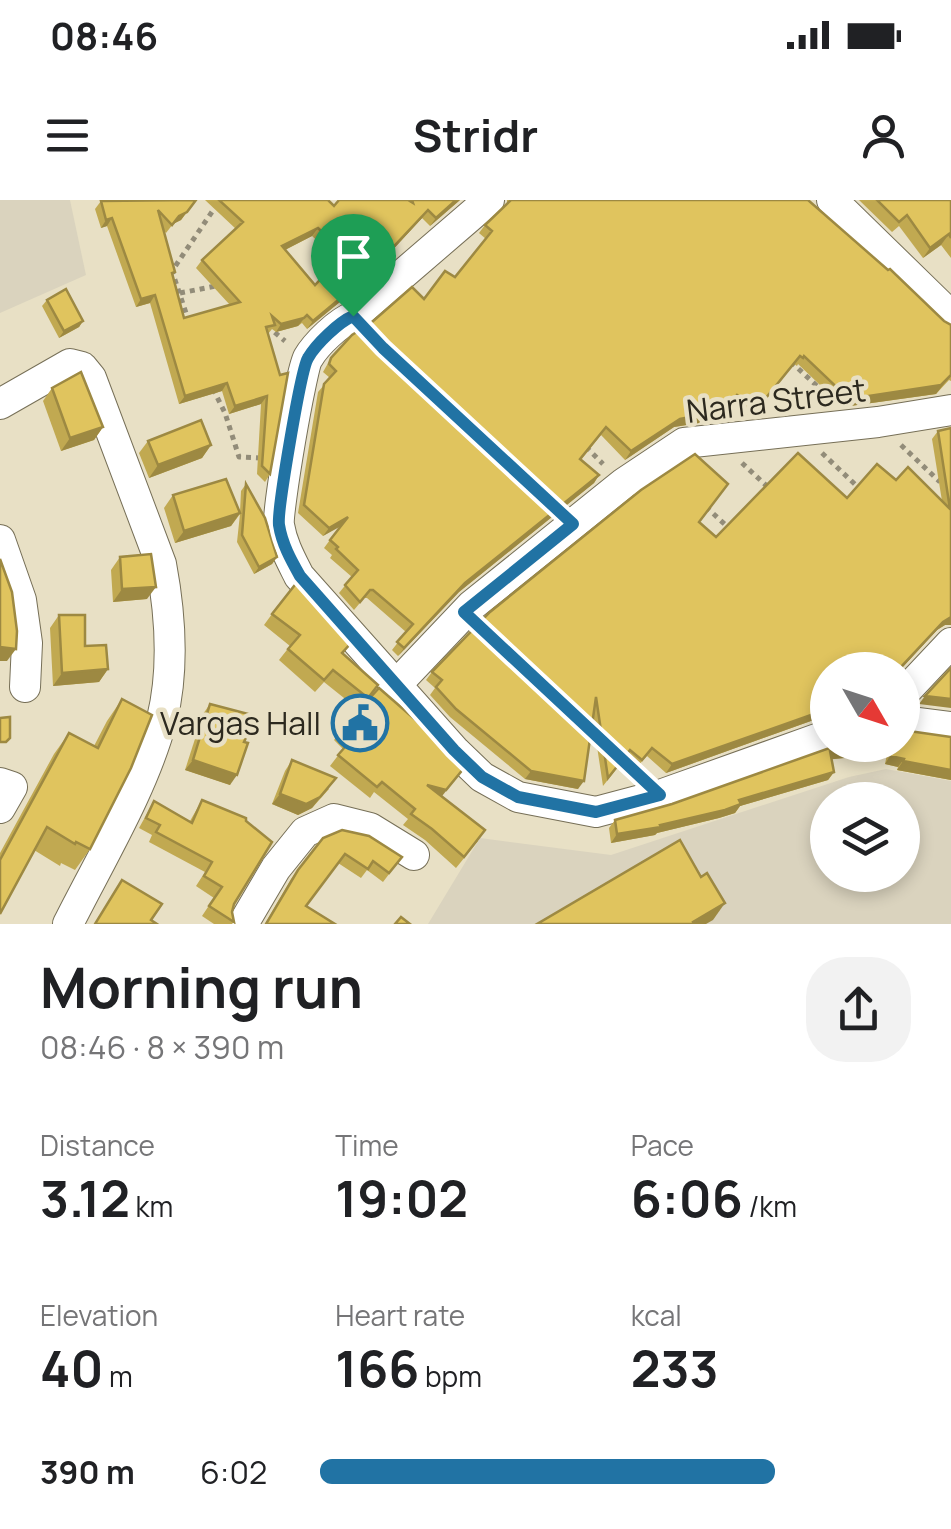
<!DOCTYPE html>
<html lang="en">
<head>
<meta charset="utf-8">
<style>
	:root { --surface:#fff; --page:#f2f2f2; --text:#202124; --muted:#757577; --accent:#2173a4 }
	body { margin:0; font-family:Manrope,sans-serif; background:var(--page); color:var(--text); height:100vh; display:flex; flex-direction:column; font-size:38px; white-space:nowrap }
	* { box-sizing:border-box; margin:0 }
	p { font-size:32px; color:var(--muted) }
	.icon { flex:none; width:55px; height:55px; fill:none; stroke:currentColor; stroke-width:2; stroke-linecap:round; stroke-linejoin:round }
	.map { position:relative; height:724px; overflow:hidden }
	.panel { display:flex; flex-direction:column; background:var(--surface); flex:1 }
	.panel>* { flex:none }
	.needle { width:65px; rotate:129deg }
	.buttons { position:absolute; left:810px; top:452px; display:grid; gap:20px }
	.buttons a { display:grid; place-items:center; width:110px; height:110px; border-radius:50%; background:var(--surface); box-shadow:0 5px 15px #0003; font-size:50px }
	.pin { position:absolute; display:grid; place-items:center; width:85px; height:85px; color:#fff; margin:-102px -42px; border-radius:50% 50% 50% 0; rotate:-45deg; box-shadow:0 0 10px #0007 }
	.pin .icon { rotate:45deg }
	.round { display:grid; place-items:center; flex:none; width:105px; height:105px; border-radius:40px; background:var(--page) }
	.headline { display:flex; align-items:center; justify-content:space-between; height:170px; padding:0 40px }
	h1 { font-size:55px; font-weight:700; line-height:75px }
	.metrics { display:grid; grid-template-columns:repeat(3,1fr); gap:15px; height:170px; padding:10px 40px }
	.metrics div { display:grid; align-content:center }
	.metrics b { font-size:50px; font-weight:700 }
	.metrics small { font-size:28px; font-weight:400 }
	.metrics p { font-size:28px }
	ul { padding:0 40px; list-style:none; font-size:32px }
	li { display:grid; grid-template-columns:160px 120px 1fr; align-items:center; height:75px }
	li i { height:25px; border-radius:12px; background:var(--accent) }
	.status { display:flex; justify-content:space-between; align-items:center; height:70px; padding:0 50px; background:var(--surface); direction:ltr }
	.status svg { height:28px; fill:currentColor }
	header { display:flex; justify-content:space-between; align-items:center; height:130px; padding:0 40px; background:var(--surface); font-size:45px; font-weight:700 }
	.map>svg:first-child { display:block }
	.industrial { fill:#dad3be; fill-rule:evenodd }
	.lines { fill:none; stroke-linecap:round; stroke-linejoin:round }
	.minor-casing { stroke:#766f57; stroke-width:32 }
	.path { stroke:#928c79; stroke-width:5; stroke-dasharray:5 5; stroke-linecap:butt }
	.minor { stroke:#fff; stroke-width:30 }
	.wall { fill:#c1a951; fill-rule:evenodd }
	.shaded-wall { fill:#9d8942 }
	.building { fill:#e0c45e; stroke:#9d8942; stroke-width:2.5; fill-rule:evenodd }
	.route-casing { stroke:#fff; stroke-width:20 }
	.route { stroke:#2173a4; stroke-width:12 }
	.labels { text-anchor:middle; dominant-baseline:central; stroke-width:9; stroke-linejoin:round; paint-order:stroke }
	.street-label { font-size:32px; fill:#2c291f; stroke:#e8e0c5 }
	.poi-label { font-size:32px; fill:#2c291f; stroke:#e8e0c5; text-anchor:end }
</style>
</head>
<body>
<div class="status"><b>08:46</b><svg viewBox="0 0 49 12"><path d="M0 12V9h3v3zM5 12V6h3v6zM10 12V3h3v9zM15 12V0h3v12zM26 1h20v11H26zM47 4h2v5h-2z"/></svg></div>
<header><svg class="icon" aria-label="menu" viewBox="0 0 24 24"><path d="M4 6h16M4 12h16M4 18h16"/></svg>Stridr<svg class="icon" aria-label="person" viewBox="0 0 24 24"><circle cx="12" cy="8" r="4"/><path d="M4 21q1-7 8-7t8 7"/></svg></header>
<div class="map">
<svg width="951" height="724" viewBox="0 0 951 724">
	<rect width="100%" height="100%" fill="#e8e0c5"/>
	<!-- industrial -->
	<g class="industrial">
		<polygon points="0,0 70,0 86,75 0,113"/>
		<path d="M 886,569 L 951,581 L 951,724 L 428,724 L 480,638 L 611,655 L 849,577 ZM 828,600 L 902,600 L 902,675 L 828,675 Z"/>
	</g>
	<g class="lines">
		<!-- minor casing -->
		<g class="minor-casing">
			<g id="minor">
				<path d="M 489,0 L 353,117 C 339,122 316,144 308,158 C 301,169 277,312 279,325 C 282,344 291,360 299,376 L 454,550 L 482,577 L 518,597 L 596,612 L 660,595 L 828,535"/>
				<polyline points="832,0 951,116"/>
				<path d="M 0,204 L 70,164 L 82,167 L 91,178 L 161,364 C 170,412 174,470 162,519 C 144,588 100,660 68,724"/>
				<polyline points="0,340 21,400 27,443 25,487"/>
				<polyline points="397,484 471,406 624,283 684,243 878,222 951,210"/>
				<polyline points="902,495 951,443"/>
				<polyline points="902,521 951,527"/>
				<polyline points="0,583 12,587 0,608"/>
				<polyline points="243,724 276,668 305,632 334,619 370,628 414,655"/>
			</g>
		</g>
		<!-- path -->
		<g class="path">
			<polyline points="180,93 216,86"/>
			<polyline points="189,122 172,71 220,0"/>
			<polyline points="267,126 285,141"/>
			<polyline points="791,162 830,198"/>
			<polyline points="213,189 225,213 239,257 260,258"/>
			<polyline points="901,245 940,282"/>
			<polyline points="586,247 603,264"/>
			<polyline points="822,253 861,290"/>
			<polyline points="742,263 771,290"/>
			<polyline points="706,307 731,330"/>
			<polyline points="618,556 636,572"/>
		</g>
		<!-- minor -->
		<use href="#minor" class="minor"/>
	</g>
	<!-- wall -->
	<g class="wall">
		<path d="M 196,0 L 181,20 L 173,24 L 166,33 L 164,31 L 175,72 L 172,76 L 184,118 L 230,105 L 196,68 L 202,60 L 236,29 L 205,0 L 328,0 L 334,6 L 339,0 L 460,0 L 430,26 L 422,18 L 383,60 L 385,61 L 380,69 L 307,129 L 302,123 L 298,126 L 276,132 L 272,129 L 268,134 L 270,274 L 265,282 L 257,274 L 261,204 L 229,214 L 222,191 L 179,204 L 150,103 L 136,107 L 107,26 L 101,28 L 95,9 L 101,1 ZM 312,36 L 338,60 L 315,85 L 285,50 Z"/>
		<polygon points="507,0 808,0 944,121 951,125 951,181 949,180 936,194 843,207 798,164 797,166 794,164 751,217 731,203 717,221 712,221 705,215 699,223 674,227 625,260 601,235 581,260 599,275 594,283 459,392 398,456 392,450 406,432 367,398 364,398 354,410 339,393 352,377 330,358 332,355 324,348 341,325 323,336 298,313 318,192 330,178 323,172 331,158 455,77 486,39 479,33 485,25 507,4"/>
		<polygon points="859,0 951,0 951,58 941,45 923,58 899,26 892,32"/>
		<polygon points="47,100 83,121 79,127 59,138 42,106"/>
		<polygon points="52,188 103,227 94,240 61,251 43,201"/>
		<polygon points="951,228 951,425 945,425 937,430 900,470 828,470 822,517 666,573 647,556 636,568 625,558 603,586 593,520 578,589 525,579 450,517 430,495 435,488 426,480 432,472 699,323 716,337 847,298 896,280 942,301 932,239 938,231"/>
		<polygon points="148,241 211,245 202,258 149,278 139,253"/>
		<polygon points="246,284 277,357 272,364 254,374 237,342 240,314 231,326 175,343 164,308 173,295 240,312 241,291"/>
		<polygon points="120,357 147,399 113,402 111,370"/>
		<polygon points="272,414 352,442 343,454 442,596 478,641 456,668 425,640 403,625 408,619 374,592 370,598 330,566 343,549 334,540 359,510 324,482 315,492 279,460 290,446 264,425"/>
		<polygon points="59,415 85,446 108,469 99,482 53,486 50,428"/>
		<polygon points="122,499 90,649 75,670 61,663 60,666 34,650 0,714 0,653 54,554 69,533 94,546 107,521"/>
		<polygon points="210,504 244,542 230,585 185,570 203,514"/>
		<polygon points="951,537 951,580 897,570 898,567 885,564 887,554 831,559 834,572 828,580 740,606 735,613 719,618 657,633 655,635 611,643 609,628 615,620 672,604 838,545"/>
		<polygon points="292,560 329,589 312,608 298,615 272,604 285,571"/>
		<polygon points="202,600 234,704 232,712 234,722 232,724 214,724 202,716 214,698 196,686 205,672 149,642 152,635 139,628 154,601 190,621"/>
		<polygon points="323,638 402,657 383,682 367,670 361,678 338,663 306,706 335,724 265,724 291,679"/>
	</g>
	<!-- shaded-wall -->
	<g class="shaded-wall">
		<polygon points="196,0 181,20 173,24 179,16"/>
		<polygon points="456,0 460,0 430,26 436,18"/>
		<polygon points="428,10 422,18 377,67 382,59"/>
		<polygon points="112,18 107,26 101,28 106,20"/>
		<polygon points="318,28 312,36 277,54 282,46"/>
		<polygon points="949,34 941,45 923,58 930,48"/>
		<polygon points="385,61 380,69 307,129 313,121"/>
		<polygon points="155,95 150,103 136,107 141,99"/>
		<polygon points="307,115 298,126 276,132 281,124"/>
		<polygon points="83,121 79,127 59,138 64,131"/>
		<polygon points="951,175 936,194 843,207 849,199"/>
		<polygon points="227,183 222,191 179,204 185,196"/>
		<polygon points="737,195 717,221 712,221 717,213"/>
		<polygon points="267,196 261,204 229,214 235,206"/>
		<polygon points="705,214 699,223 674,227 625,260 631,251 680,219"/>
		<polygon points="103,227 94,240 61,251 70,238"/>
		<polygon points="211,245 202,258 149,278 158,265"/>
		<polygon points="599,275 594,283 459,392 398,456 404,448 465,383"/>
		<polygon points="240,313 231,326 175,343 184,331"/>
		<polygon points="348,317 343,325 323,336 329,328"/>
		<polygon points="277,357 272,364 254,374 259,367"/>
		<polygon points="156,387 147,399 113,402 122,389"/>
		<polygon points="951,417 951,425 945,425 937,430 900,470 898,470 943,422"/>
		<polygon points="0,447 16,449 7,461 0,461"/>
		<polygon points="108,469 99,482 53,486 62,473"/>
		<polygon points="925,496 951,499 951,508 919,504"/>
		<polygon points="828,509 828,517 822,517 666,573 672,564"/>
		<polygon points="892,546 887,554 824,560 830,551"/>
		<polygon points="890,556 904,559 898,567 885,564"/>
		<polygon points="193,560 237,575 230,585 185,570"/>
		<polygon points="903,561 951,570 951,580 897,570"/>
		<polygon points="464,568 439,600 427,585"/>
		<polygon points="531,571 584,581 578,589 525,579"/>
		<polygon points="834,572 828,580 740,606 735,613 719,618 657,633 655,635 611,643 617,634 660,625"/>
		<polygon points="336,578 312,608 298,615 272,604 280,594"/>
		<polygon points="725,703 713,720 706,724 691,724"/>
	</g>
	<!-- building -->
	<g class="building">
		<path d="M 196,0 L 187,12 L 179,16 L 172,25 L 158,10 L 175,72 L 172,73 L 184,118 L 240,102 L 202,60 L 243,22 L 219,0 L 328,0 L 334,6 L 339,0 L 408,0 L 413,3 L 412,0 L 456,0 L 436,18 L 428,10 L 382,59 L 385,61 L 313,121 L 307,115 L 304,118 L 281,124 L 272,116 L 275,125 L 266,127 L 280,175 L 288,173 L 270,274 L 262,266 L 267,196 L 235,206 L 227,183 L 185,196 L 155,95 L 141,99 L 112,18 L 106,20 L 101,1 ZM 318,28 L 345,53 L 315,85 L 282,46 Z"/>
		<polygon points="511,0 808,0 888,70 890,69 944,121 951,125 951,175 941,185 849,199 804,156 803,158 800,156 757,209 737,195 722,213 717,213 710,207 705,214 680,219 631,251 606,227 580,259 599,275 465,383 404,448 397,442 413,424 373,390 370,390 360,402 345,385 358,370 336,349 338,347 330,340 348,317 329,328 304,305 324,184 336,171 329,164 331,158 352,135 371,123 412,87 424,99 445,71 455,77 492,31 485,25"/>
		<polygon points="877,0 951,0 951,38 949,34 930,48 907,15 899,22"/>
		<polygon points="66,89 83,121 64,131 47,100"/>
		<polygon points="81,172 103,227 70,238 52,188"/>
		<polygon points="201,220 211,245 158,265 148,241"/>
		<polygon points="951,228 951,417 943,422 898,470 828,470 828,509 672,564 652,548 642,560 630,550 608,578 596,497 584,581 531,571 456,509 436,487 442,480 432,472 490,412 641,290 695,254 728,284 699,322 716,337 798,253 847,298 877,264 896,280 908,267 950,309 938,231"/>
		<polygon points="226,279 240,313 184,331 173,295"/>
		<polygon points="246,284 265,318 277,357 259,367 242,335"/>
		<polygon points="151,354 156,387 122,389 120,357"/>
		<polygon points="0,359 12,392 17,431 16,449 0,447"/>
		<polygon points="298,381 352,442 342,453 378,485 368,498 333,470 324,480 288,449 300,435 272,414"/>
		<polygon points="59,415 85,415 85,446 106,445 108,469 62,473"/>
		<polygon points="951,468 951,499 925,496"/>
		<polygon points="379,488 434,536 464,568 446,590 427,585 485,630 464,657 432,629 411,614 415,609 382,582 377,587 338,555 352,539 341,530"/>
		<polygon points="122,499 152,515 131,568 90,649 76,642 75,644 47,627 0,714 0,660 69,533 98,548"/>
		<polygon points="210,504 256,516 244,542 248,543 237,575 193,560"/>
		<polygon points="10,517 10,538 6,542 0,542 0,518"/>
		<polygon points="902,530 951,537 951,570 903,561 904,559 890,556 892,546 830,551 834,572 739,600 741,604 725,610 660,625 661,627 617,634 615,620 672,604 838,545 902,545"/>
		<polygon points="292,560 336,578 320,597 306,604 280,594"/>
		<polygon points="202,600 246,618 246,621 272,642 234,704 232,712 234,722 209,706 222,687 204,676 212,662 156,632 160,625 146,618 154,601 192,623"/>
		<polygon points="342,630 369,636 402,657 389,673 373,661 368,669 345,654 306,706 335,724 266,724 298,670 323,638"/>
		<polygon points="680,640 701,677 707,673 725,703 693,722 694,724 537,724"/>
		<polygon points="122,680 162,704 151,720 157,724 95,724"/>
		<polygon points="401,717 410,724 395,724"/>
	</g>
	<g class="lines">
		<!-- route casing -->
		<g class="route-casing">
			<path id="route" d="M 353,116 L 383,148 L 573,324 L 464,412 L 660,595 L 596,612 L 518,597 L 482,577 L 454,550 L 300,376 C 291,360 282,344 279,325 C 277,311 301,169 308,158 C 316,144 339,122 353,116 Z"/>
		</g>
		<!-- route -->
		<use href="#route" class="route"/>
	</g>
	<!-- icons -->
	<defs>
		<g id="civic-ring" transform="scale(2.875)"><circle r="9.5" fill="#e8e0c5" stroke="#2173a4" stroke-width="1.5"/><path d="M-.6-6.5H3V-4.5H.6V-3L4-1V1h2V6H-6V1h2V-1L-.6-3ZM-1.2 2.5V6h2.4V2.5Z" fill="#2173a4"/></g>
	</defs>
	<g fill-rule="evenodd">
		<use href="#civic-ring" x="360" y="523"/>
	</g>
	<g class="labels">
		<!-- street labels -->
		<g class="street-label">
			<text transform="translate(776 200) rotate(-7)">Narra Street</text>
		</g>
		<!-- poi labels -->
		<g class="poi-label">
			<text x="321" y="523">Vargas Hall</text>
		</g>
	</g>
</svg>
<div class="buttons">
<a><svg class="needle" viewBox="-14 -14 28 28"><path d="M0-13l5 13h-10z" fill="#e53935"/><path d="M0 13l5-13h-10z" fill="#757577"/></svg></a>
<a><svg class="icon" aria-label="layers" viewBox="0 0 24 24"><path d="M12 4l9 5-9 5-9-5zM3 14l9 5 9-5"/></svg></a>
</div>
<div class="pin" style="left:353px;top:116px;background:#1e9e55"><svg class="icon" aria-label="arrive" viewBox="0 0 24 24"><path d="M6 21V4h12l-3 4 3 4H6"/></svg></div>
</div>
<section class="panel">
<div class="headline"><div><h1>Morning run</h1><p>08:46 · 8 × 390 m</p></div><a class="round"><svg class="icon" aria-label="share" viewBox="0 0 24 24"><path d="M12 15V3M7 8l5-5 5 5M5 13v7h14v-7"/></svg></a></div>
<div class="metrics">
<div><p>Distance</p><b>3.12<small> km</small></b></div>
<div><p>Time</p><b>19:02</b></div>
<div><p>Pace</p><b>6:06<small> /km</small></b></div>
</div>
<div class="metrics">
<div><p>Elevation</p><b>40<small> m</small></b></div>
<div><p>Heart rate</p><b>166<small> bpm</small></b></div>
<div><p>kcal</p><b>233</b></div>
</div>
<ul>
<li><b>390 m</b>6:02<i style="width:77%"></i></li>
</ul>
</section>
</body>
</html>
